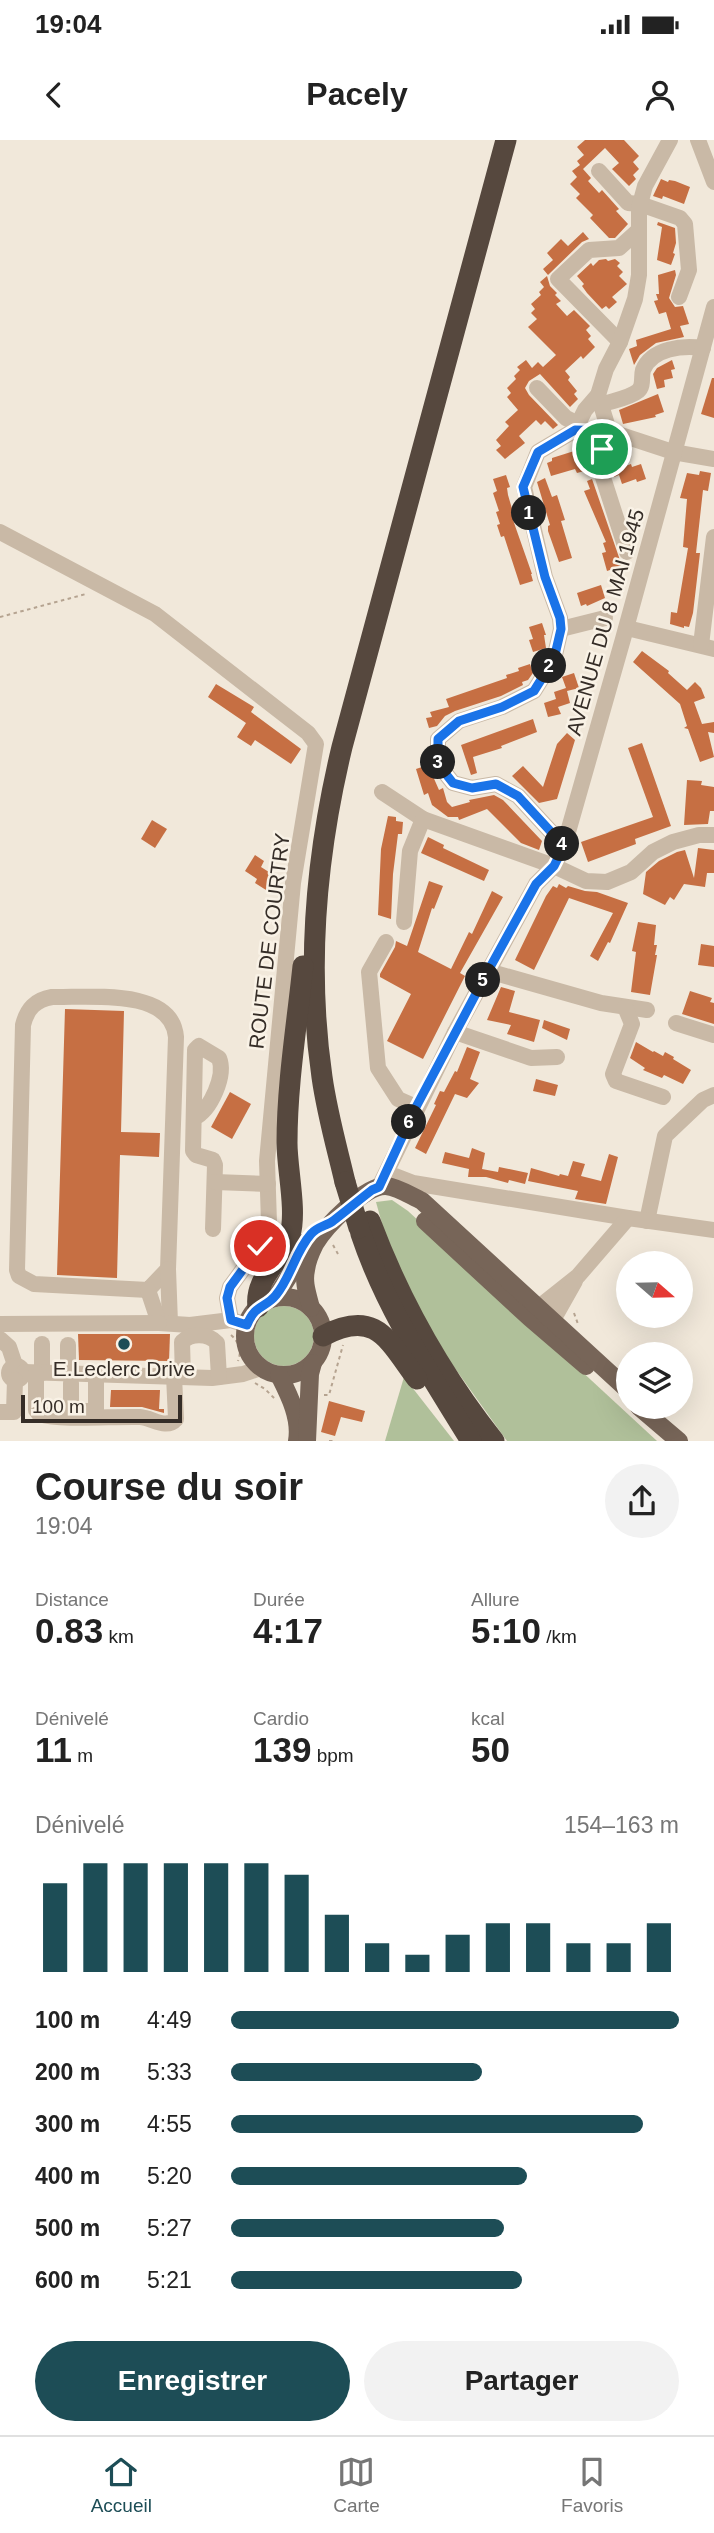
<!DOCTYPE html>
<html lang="fr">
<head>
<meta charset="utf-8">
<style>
	:root { --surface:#fff; --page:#f2f2f2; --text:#222; --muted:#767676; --line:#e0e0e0; --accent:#1d4d56 }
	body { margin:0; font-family:Arial,sans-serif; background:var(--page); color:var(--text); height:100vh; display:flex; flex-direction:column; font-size:26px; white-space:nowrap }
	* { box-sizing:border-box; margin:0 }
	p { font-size:23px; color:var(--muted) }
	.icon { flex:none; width:38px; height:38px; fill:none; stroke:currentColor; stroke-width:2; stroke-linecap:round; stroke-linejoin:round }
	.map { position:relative; height:1301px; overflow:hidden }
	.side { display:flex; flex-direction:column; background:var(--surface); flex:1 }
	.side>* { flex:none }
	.needle { width:46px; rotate:110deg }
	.controls { position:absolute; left:616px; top:1111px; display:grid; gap:14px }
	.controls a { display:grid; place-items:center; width:77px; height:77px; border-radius:50%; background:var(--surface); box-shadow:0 7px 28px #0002; font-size:35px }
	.scale { position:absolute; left:21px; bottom:18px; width:161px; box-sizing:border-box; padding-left:7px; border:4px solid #352d27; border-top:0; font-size:19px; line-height:24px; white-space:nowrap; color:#352d27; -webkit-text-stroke:5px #f9f2e6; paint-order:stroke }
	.pin { position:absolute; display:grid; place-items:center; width:60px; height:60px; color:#fff; margin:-30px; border:4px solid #fff; border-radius:50%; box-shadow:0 2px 7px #0007 }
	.km { position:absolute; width:35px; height:35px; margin:-18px; border-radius:50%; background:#222; color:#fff; font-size:19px; line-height:35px; text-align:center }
	.round { display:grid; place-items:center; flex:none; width:74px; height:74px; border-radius:37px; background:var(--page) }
	.overview { display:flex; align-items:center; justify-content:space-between; height:119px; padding:0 35px }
	h1 { font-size:38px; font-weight:800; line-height:52px }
	.metrics { display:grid; grid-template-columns:repeat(3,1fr); gap:10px; height:119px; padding:7px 35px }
	.metrics div { display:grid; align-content:center }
	.metrics b { font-size:35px; font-weight:800 }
	.metrics small { font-size:19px; font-weight:400 }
	.metrics p { font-size:19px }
	.chart { height:196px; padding:14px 35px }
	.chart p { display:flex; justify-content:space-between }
	.chart svg { width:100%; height:126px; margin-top:7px; stroke:var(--accent); stroke-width:6 }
	.cta { display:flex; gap:14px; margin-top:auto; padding:14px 35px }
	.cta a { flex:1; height:80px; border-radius:42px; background:var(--accent); color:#fff; font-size:28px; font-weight:800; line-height:80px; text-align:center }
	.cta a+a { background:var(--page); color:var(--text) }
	ul { padding:0 35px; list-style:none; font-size:23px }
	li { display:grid; grid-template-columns:112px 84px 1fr; align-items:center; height:52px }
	li i { height:18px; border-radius:9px; background:var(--accent) }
	.status { display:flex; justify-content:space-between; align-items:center; height:49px; padding:0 35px; background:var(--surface); direction:ltr }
	.status svg { height:19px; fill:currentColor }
	header { display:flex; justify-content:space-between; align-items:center; height:91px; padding:0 35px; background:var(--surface); font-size:32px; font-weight:800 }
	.tabs { display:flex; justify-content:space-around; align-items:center; height:98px; border-top:2px solid var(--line); background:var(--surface); font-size:19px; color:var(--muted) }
	.tabs a { display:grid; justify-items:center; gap:4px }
	.tabs .selected { color:var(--accent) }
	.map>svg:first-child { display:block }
	.green { fill:#b0c09a }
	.building { fill:#c66f43 }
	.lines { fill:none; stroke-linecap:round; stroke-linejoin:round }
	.path { stroke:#b5a390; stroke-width:2; stroke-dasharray:3.5 3.5; stroke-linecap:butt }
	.minor { stroke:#c9b9a6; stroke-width:16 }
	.major { stroke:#776558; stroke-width:18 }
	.highway { stroke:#56483e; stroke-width:21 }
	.highway-bridge { stroke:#56483e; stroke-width:21 }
	.route-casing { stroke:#fff; stroke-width:14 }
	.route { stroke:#1a73e8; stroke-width:9 }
	.poi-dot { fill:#1d4d56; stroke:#f9f2e6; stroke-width:2.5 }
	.labels { text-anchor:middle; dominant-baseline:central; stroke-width:5; stroke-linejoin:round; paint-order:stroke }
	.street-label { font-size:21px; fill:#352d27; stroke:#f9f2e6 }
	.poi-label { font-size:21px; fill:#352d27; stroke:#f9f2e6 }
</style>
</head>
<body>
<div class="status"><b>19:04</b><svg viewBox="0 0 49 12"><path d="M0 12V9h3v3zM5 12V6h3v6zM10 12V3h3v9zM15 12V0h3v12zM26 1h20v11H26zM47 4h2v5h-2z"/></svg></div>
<header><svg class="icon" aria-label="back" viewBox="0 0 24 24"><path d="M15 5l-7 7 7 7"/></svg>Pacely<svg class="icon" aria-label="person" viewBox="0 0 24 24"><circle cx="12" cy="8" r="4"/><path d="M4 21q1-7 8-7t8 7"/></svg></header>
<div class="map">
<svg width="714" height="1301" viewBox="0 0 714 1301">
	<rect width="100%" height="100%" fill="#f1e8da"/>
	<!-- green -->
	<g class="green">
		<polygon points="392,1060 408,1071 657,1301 507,1301 449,1220 426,1181 387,1102 376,1062"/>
		<circle cx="284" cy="1196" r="30"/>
		<polygon points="404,1237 454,1301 385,1301"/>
	</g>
	<!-- building -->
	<g class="building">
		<polygon points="585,0 624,0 639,16 633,22 639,29 633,35 636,39 629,46 612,29 619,23 605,8 583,29 591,38 588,41 599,53 602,50 619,69 616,71 628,84 615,98 609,98 590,78 593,75 576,58 580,54 570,44 577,37 572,31 580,25 577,21 584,15 577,7"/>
		<polygon points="661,39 668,42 669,40 675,41 690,47 684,64 663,56 662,59 653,56"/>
		<polygon points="658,82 675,88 676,103 673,113 675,114 671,125 657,120 662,87 657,85"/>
		<polygon points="583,92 589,99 582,102 548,135 543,129 553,120 547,113 561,99 568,106"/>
		<polygon points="606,119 608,121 615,119 620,123 617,126 623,132 619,136 627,144 612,157 617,162 609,169 606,166 602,169 587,153 582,146 584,144 577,136 591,123 593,126 599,120"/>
		<polygon points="675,130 676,135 669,158 675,167 683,166 689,184 680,186 684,197 656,203 640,215 634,225 629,209 637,206 636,200 671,189 666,172 659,174 654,161 658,160 656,154 659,154 658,135"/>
		<polygon points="547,136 550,146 557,153 555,155 561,161 556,164 567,176 574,170 590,186 586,190 591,196 588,199 595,207 583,219 581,216 565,231 570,237 568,240 577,251 574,254 578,259 570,267 540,234 529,241 525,248 529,255 558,285 553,289 545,281 541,285 536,280 519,296 525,303 505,319 496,310 501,306 496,300 509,286 505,282 518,270 507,257 511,253 507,248 516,239 514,236 520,230 517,227 526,220 532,228 538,222 543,227 556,215 528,187 537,179 531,173 535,169 531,164 541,155 539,152 544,147 540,142"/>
		<polygon points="672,220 675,229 671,230 673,238 664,240 665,247 657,249 653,234 657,228"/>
		<polygon points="712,238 714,238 714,278 701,274"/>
		<polygon points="658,254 664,272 655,275 656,277 623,284 619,270"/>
		<polygon points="590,306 589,323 586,324 588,330 577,333 575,329 551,336 547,323 552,321 552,318"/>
		<polygon points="614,319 617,329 631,324 632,327 641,324 646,339 637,342 636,339 622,344 619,335 614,337 610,324 611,320"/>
		<polygon points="700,331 711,333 708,351 703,350 696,413 700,413 697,439 693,473 689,487 684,486 684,488 670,484 671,472 677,473 688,408 683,407 687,359 680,358 687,333 699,335"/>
		<polygon points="506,335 510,347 507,348 508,355 515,379 513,380 532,434 531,434 533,441 520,445 504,396 501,397 497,385 500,384 496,372 499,371 493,353 497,351 493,339"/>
		<polygon points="545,338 552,357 557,355 565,380 561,381 572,418 559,422 548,391 548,386 550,385 537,342"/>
		<polygon points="592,339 622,426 607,431 602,413 606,412 603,403 606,402 584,351 590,349 587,341"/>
		<polygon points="601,445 605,458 587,466 586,464 581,466 577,453"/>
		<polygon points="542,483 546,495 544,495 546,508 533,512 529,500 533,499 529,487"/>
		<polygon points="642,511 669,531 668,533 687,550 695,542 701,548 705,558 694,562 702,584 714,582 714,593 708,592 714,617 700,622 688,589 684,588 687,586 680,564 633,522"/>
		<polygon points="530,524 533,533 528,540 522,542 523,545 501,556 455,571 445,576 437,586 429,588 426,578 432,577 430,572 449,567 446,559 507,538 506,535 519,531 518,528"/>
		<polygon points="574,533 579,548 567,551 570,563 558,567 561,574 548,577 544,563 556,559 554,552 566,548 562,537"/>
		<polygon points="216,544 254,567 251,572 301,609 291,624 255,600 251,606 237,597 246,583 208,557"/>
		<polygon points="533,579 537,592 501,606 502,608 473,617 477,633 471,635 461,605"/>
		<polygon points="567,593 575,600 557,659 539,663 512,636 523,626 543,647 557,604"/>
		<polygon points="642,603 671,686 635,699 636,704 588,722 581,702 653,677 628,608"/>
		<polygon points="428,625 439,650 443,648 447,662 452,667 470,662 469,660 494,655 503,660 542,701 539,710 521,703 487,669 459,680 458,677 448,677 432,665 428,653 424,655 416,629"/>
		<polygon points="687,640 702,641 701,645 714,647 714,671 710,671 708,684 684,685"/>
		<polygon points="388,676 396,677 396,681 403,682 402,694 398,694 393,734 391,779 378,775 381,709"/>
		<polygon points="152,680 167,689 155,708 141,699"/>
		<polygon points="428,697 444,705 443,708 489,730 484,741 421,713"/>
		<polygon points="698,708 714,710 714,733 707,733 705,747 684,744 674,760 670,757 665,765 643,754 646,732 659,721 677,712 685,710 694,738"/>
		<polygon points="255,715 264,721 261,727 272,734 266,750 255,743 257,739 245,731"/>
		<polygon points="429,741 443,746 434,769 432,768 418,812 451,829 469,792 472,794 492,751 503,757 460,833 465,836 423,919 387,901 411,854 380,837 380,834 395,807 396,801 407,806"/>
		<polygon points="559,744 566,748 568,746 585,751 597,752 628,763 610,803 608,802 598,821 590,816 613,773 569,758 534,830 515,820 546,756 553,746 557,748"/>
		<polygon points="638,782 656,785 654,805 657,805 655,815 657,815 650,855 631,852 636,812 632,811"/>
		<polygon points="701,804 714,806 714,827 698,825"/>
		<polygon points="501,847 515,851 509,872 540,880 534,902 507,894 511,885 487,880"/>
		<polygon points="690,851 712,858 710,862 714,863 714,884 682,874"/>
		<polygon points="65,869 124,871 121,992 160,993 159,1017 120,1015 117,1138 57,1135"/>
		<polygon points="544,880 570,889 567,900 542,888"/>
		<polygon points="636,902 653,912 654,911 663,916 665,912 674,917 673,919 691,930 683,944 664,935 662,938 643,930 645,928 630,918"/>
		<polygon points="467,907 480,912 470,939 479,943 467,958 455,954 426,1014 415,1008 436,965 434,964 440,951 444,952 455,931 457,932"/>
		<polygon points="536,939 558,945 555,956 533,951"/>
		<polygon points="230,952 251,964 232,999 211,987"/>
		<polygon points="472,1008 485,1013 482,1029 498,1032 499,1027 528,1033 525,1044 509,1040 508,1043 486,1037 468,1037 469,1029 442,1023 445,1012 469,1018"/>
		<polygon points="609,1014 618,1017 606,1064 575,1059 578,1051 528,1041 531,1028 559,1036 560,1034 568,1036 573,1021 585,1024 581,1036 601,1041"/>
		<polygon points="78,1194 170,1194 169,1221 79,1220"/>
		<polygon points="111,1250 160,1250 159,1269 164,1269 164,1273 142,1267 110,1267"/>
		<polygon points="329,1261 365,1271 362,1282 341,1277 335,1296 321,1292"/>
	</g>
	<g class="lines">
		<!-- path -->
		<g class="path">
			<polyline points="0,477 86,454"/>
			<polyline points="333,1105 338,1114"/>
			<polyline points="574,1173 578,1184"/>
			<path d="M 231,1195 C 239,1202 242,1211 238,1221"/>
			<polyline points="255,1243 265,1249 275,1259"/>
			<polyline points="324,1255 329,1255 343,1205"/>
			<polyline points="329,1301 333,1301"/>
		</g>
		<!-- minor -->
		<g class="minor">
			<polyline points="698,0 714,42"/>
			<polyline points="599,31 628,63 640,64 680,78 685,84 689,130 679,157"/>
			<polyline points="620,202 558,139 589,110 619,108 639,90"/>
			<polyline points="537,248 566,278 578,284"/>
			<polyline points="598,255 609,291 602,309 599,325 627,412"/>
			<path d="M 601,265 C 611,261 630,258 638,251 C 644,246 641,237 643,230 C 652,208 683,205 703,208"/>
			<polyline points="575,290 585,270 598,255 606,229 620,202 635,159 639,135 639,68 645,46 670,0"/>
			<polyline points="0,392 155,474 308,593 316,604 293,743 267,1021 269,1083 260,1106 230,1147 227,1158 231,1180"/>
			<polyline points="627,488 714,509"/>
			<polyline points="561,489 605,478"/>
			<polyline points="701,505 714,397"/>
			<polyline points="382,652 423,679 554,726 586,741 607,742 631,732 653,712 673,702 699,695 714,695"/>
			<polyline points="564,706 518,656 496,644 472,648 453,643 438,624 438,599 459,581 502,567 534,551 554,519 561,489 560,478 545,437 524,347 538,312 575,290 609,291 673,312 714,319"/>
			<polyline points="404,782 410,711 423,679"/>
			<polyline points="386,802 369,832 378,928 398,959 416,967"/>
			<polyline points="488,831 601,863 647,870"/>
			<path d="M 52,857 C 87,858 172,847 176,897 L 168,1129 L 148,1150 L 34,1144 L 19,1136 L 17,1130 L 23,885 C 27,869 35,860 52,857 Z"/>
			<polyline points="625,867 632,884 613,934 616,941 663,957"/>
			<polyline points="676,883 714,895"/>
			<polyline points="455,892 531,918 557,917"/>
			<path d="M 194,978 C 211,970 226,935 219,918 L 199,906 L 195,910 L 193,1011 L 196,1015 L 213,1020 L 215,1025 L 213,1089"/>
			<polyline points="395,1036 413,1043 628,1078"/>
			<polyline points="215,1042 268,1044"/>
			<polyline points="379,1047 455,892 536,744 554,726 564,706 623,499 714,167"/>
			<polyline points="647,1081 665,996 703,960 714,955"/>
			<polyline points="168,1129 170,1183"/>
			<polyline points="148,1150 159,1183 190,1185 231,1180 247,1185"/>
			<polyline points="531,1176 539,1167 578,1136 628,1078 714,1090"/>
			<polyline points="0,1184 159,1183"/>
			<polyline points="544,1189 553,1180 575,1141"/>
			<polyline points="0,1199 9,1207 15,1225"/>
			<polyline points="42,1204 42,1233"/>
			<circle cx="16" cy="1233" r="7"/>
			<polyline points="24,1232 212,1238 243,1234 261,1228"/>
			<path d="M 36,1233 L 36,1270 L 39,1274 C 63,1281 113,1276 140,1277 C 153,1278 166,1290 176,1279 L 174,1236"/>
			<polyline points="68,1234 68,1205"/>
			<path d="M 183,1237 L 182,1202 C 191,1193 208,1193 217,1203 L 219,1237"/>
			<polyline points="71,1271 71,1243"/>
			<polyline points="83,1271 96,1271 96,1234"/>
			<polyline points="0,1272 14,1272 15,1240"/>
		</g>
		<!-- major -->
		<g class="major">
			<polyline points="425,1081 530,1178 586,1226"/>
			<circle cx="284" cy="1196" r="39"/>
			<polyline points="275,1158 289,1136 304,1103"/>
			<path d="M 311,1168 C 308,1155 303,1143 306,1130 C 307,1121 311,1112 315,1104 C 325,1087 365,1045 386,1046 C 398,1047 411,1056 422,1061 L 628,1250"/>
			<path d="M 279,1235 C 289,1255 301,1278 297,1301"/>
			<polyline points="639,1267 679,1301"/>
			<polyline points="307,1301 310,1234 313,1223"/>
		</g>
		<!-- highway -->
		<g class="highway">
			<path d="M 345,1042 C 337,1008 327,973 322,937 C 306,827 316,715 342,607 L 506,0"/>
			<path d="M 370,1081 C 400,1161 441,1234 494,1301"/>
			<path d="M 361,1094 C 386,1169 430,1234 471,1301"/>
			<path d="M 258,1167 C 254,1137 283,1121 290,1095 C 297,1071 287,1029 287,1003 C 287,944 297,884 303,826"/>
			<path d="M 323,1196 C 376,1168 388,1200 417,1239"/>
		</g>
		<!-- highway-bridge -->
		<polyline class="highway-bridge" points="345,1042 359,1088"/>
	</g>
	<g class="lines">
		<!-- route casing -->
		<g class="route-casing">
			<path id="route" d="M 260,1106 L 230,1147 L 227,1158 L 231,1180 L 247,1185 C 255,1164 266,1168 276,1155 C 291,1137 295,1112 311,1094 C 317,1087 326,1086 333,1081 C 346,1071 359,1060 372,1050 L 379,1047 L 416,967 L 488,831 L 536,744 L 554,726 L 564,706 L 518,656 L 496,644 L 472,648 L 453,643 L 438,624 L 438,599 L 459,581 L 502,567 L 534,551 L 554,519 L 561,489 L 560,478 L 545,437 L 523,347 L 538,312 L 575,290 L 608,291 L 602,309"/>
		</g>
		<!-- route -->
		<use href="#route" class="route"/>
	</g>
	<!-- markers -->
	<circle class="poi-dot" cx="124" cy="1204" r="7"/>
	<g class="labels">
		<!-- street labels -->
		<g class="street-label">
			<text transform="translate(605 482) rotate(-74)">AVENUE DU 8 MAI 1945</text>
			<text transform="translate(269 801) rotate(-83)">ROUTE DE COURTRY</text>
		</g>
		<!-- poi labels -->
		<g class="poi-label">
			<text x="124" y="1228">E.Leclerc Drive</text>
		</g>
	</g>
</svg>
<div class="controls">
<a><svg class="needle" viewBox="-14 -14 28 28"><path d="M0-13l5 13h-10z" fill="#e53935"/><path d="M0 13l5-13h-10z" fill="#767676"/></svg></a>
<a><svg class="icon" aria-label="layers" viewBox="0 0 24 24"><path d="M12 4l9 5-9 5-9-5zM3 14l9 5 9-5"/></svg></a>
</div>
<div class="scale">100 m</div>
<div class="pin" style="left:602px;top:309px;background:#1e9e55"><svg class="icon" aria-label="arrive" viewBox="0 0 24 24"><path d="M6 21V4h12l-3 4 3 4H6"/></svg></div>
<div class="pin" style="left:260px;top:1106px;background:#d93025"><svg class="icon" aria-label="check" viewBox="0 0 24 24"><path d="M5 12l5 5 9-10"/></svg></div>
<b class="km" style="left:529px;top:373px">1</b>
<b class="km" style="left:549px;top:526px">2</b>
<b class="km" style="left:438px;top:622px">3</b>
<b class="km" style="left:562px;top:704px">4</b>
<b class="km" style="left:483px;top:840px">5</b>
<b class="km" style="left:409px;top:982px">6</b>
</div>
<section class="side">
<div class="overview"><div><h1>Course du soir</h1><p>19:04</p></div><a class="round"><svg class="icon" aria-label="share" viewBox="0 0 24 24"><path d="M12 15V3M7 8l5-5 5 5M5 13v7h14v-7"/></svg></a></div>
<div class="metrics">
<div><p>Distance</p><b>0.83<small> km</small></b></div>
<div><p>Durée</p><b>4:17</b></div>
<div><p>Allure</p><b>5:10<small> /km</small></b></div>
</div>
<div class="metrics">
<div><p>Dénivelé</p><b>11<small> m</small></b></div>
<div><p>Cardio</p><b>139<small> bpm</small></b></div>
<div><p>kcal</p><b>50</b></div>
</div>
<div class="chart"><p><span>Dénivelé</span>154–163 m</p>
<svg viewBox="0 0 160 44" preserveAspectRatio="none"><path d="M5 44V13M15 44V6M25 44V6M35 44V6M45 44V6M55 44V6M65 44V10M75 44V24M85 44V34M95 44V38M105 44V31M115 44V27M125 44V27M135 44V34M145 44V34M155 44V27"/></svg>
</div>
<ul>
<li><b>100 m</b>4:49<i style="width:100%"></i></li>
<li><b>200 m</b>5:33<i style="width:56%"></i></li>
<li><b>300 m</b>4:55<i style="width:92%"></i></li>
<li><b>400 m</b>5:20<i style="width:66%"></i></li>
<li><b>500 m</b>5:27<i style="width:61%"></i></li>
<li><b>600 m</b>5:21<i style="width:65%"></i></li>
</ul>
<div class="cta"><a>Enregistrer</a><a>Partager</a></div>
</section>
<nav class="tabs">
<a class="selected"><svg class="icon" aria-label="home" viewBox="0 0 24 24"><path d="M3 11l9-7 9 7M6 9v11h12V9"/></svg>Accueil</a>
<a><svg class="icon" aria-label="map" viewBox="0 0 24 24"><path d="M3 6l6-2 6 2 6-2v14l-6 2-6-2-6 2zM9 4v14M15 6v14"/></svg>Carte</a>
<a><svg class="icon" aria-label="saved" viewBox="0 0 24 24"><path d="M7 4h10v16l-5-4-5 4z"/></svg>Favoris</a>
</nav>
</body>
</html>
